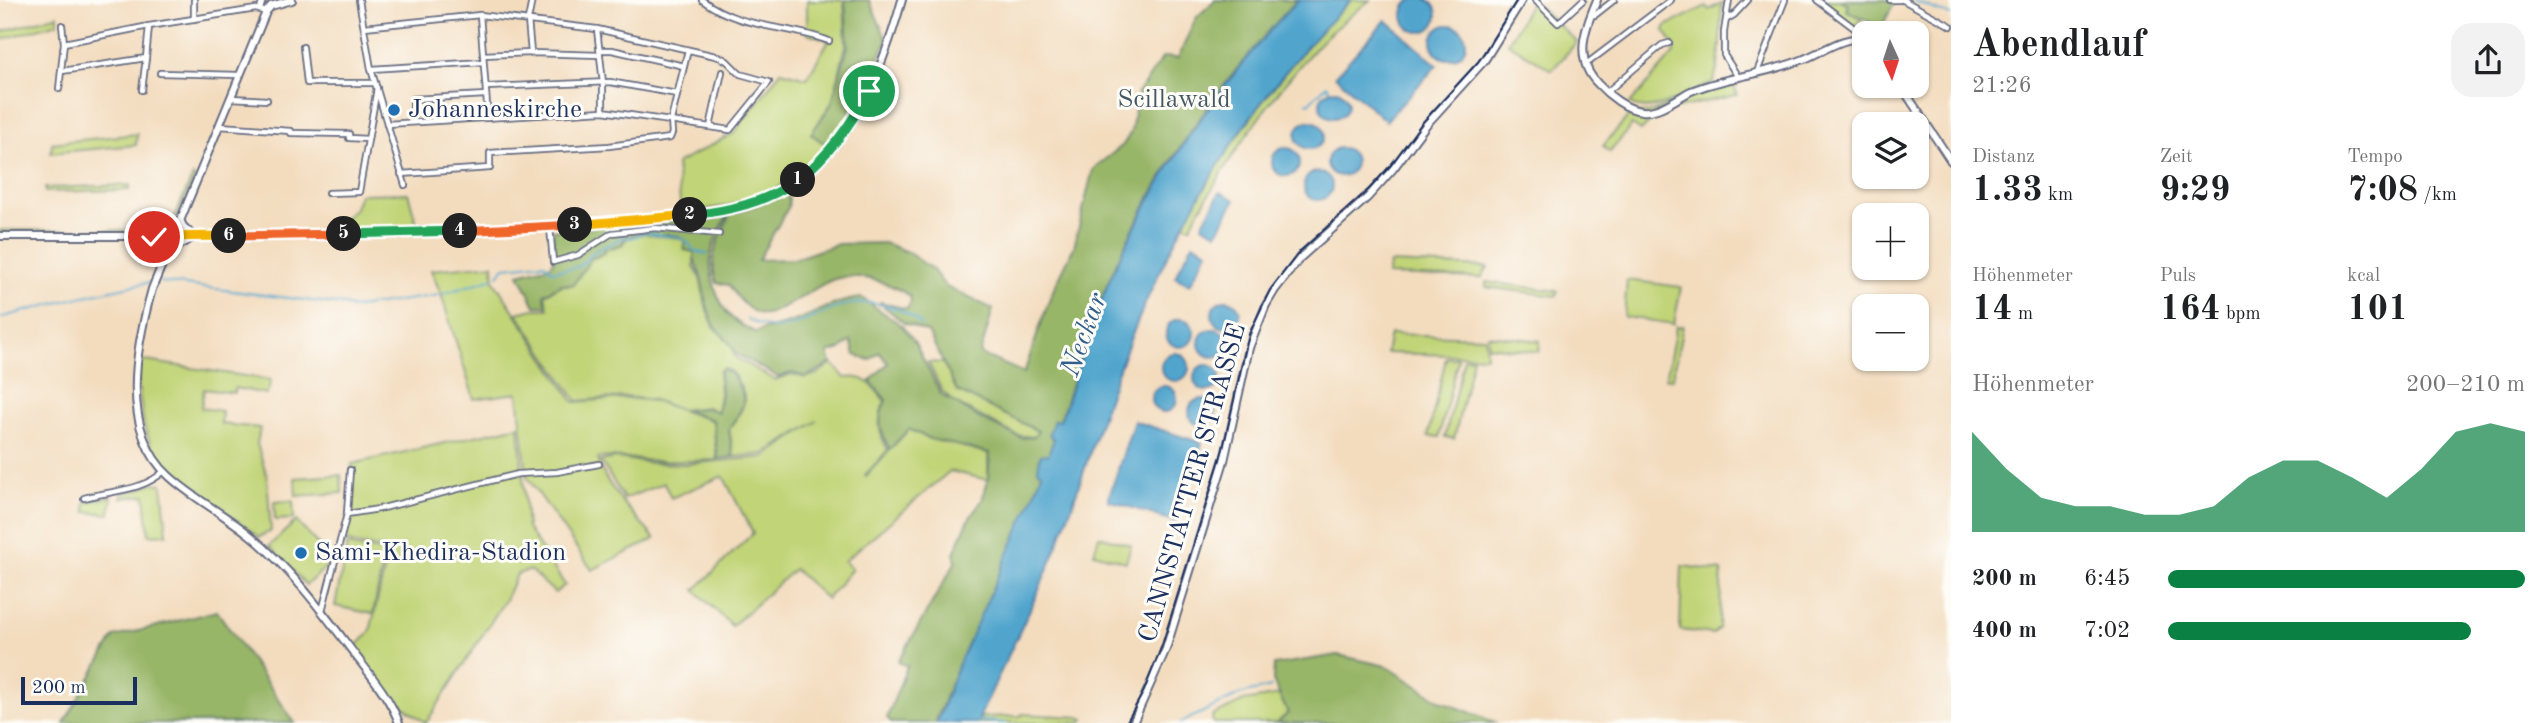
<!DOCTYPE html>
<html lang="de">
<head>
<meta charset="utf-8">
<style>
	:root { --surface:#fff; --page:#f2f2f2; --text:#202124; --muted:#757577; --accent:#0b8043 }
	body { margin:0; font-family:"Old Standard TT",serif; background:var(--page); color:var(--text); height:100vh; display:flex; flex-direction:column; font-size:26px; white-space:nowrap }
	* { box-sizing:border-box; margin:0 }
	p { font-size:23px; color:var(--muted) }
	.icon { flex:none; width:38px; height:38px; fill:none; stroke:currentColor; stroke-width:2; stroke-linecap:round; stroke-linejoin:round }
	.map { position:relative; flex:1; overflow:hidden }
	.side { display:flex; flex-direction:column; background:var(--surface); width:595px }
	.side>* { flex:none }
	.needle { width:46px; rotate:177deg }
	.controls { position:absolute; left:1852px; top:21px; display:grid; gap:14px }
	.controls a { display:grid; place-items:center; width:77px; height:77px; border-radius:14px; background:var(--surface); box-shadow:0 2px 5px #0004; font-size:35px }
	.scale { position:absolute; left:21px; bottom:18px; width:116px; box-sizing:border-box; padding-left:7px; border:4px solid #1b2f5e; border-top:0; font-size:19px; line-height:24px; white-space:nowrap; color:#1b2f5e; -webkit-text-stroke:5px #fdfcf7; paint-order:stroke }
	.pin { position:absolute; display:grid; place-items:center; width:60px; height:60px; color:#fff; margin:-30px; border:4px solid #fff; border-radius:50%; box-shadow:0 2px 7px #0007 }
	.km { position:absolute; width:35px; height:35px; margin:-18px; border-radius:50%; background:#222; color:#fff; font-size:19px; line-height:35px; text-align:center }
	.round { display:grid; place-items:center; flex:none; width:74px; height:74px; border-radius:21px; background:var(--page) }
	.head { display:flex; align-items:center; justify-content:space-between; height:119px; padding:0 21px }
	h1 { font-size:38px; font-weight:600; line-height:52px }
	.figures { display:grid; grid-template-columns:repeat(3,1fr); gap:10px; height:119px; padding:7px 21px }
	.figures div { display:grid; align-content:center }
	.figures b { font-size:35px; font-weight:600 }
	.figures small { font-size:19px; font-weight:400 }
	.figures p { font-size:19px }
	.chart { height:196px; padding:14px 21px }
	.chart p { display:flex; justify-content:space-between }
	.chart svg { width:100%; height:126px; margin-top:7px; fill:var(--accent); opacity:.7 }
	ul { padding:0 21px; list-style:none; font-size:23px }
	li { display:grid; grid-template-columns:112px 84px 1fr; align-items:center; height:52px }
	li i { height:18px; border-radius:9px; background:var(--accent) }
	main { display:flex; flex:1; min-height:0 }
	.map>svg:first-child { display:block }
	.green { fill:#c1d477; stroke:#6e826a; stroke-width:2 }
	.forest { fill:#98b668; stroke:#5a7263; stroke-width:2 }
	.water { fill:#51a5cd; stroke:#366a96; stroke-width:2 }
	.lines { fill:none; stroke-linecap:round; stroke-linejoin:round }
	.stream { stroke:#51a5cd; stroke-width:2 }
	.street-casing { stroke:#676c80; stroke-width:8 }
	.secondary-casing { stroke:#676c80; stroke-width:10 }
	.street { stroke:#fff; stroke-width:4.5 }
	.secondary { stroke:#fff; stroke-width:6 }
	.tram { stroke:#1b2f5e; stroke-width:2 }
	.split-1-casing { stroke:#fff; stroke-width:14 }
	.split-2-casing { stroke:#fff; stroke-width:14 }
	.split-3-casing { stroke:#fff; stroke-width:14 }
	.split-4-casing { stroke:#fff; stroke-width:14 }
	.split-5-casing { stroke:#fff; stroke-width:14 }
	.split-6-casing { stroke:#fff; stroke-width:14 }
	.split-7-casing { stroke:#fff; stroke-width:14 }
	.split-1 { stroke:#22a559; stroke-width:9 }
	.split-2 { stroke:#22a559; stroke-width:9 }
	.split-3 { stroke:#f5b400; stroke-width:9 }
	.split-4 { stroke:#f0652b; stroke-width:9 }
	.split-5 { stroke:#22a559; stroke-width:9 }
	.split-6 { stroke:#f0652b; stroke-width:9 }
	.split-7 { stroke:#f5b400; stroke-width:9 }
	.poi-dot { fill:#1f6fb2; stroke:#fdfcf7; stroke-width:2.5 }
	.labels { text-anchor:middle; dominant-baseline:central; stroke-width:6; stroke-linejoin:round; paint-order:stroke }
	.park-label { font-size:26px; fill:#445864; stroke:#fdfcf7 }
	.poi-label { font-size:26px; fill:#1b2f5e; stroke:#fdfcf7; text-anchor:start }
	.street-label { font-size:26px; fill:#1b2f5e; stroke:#fdfcf7 }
	.water-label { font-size:28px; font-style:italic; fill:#315e8a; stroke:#fdfcf7 }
</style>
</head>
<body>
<main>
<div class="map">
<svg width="1951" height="723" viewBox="0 0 1951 723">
	<rect width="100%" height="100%" fill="#fdfcf7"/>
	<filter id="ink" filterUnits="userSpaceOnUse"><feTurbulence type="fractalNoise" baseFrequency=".0143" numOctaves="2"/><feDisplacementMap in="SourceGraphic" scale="14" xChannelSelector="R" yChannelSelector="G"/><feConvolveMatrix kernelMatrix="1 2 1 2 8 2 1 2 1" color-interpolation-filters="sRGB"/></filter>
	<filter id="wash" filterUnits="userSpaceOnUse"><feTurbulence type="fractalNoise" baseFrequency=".00686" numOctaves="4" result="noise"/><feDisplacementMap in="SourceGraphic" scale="28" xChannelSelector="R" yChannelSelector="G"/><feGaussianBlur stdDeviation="1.57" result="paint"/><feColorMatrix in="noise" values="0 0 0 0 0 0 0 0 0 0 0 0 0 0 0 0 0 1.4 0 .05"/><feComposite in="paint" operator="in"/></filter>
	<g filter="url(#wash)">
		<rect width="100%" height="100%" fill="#f3dcbe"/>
		<!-- green -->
		<g class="green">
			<path d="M 807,0 L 844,0 L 846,45 L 832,102 L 811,134 L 828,146 C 777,197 751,205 681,212 L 676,164 L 734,133 L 781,71 L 807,78 L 829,40 L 807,33 Z"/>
			<path d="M 1351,0 L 1370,0 C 1352,15 1332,29 1317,46 C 1267,101 1226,162 1190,227 L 1184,224 C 1230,141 1283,67 1351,0 Z"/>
			<polygon points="1532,0 1577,42 1552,70 1508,43"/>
			<polygon points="1827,0 1840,0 1848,5 1846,10 1861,19 1855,26 1824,4"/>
			<path d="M 1722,3 C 1719,30 1723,56 1713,82 C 1691,92 1652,117 1630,104 L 1674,53 L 1674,46 L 1664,30 L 1666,26 L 1706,6 L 1709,10 Z"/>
			<polygon points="58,15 58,23 0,40 0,32"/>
			<path d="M 1733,80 L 1737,95 L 1655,113 L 1655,117 L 1641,131 L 1632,125 L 1610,152 L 1603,146 L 1632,112 C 1654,118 1670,102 1690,94 C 1703,88 1719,85 1733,80 Z"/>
			<polygon points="137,134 136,145 51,153 52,143"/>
			<polygon points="193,176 195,179 173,224 166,233 0,234 0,230 165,230 171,224"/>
			<polygon points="130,185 129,190 45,192 45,188"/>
			<polygon points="408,193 418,229 337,230 337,225 355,208 360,194"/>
			<path d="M 645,233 C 659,239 671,233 685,241 L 684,250 L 694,252 L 694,266 L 700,278 L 707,310 L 715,329 L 730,341 L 735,357 L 775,380 L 792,374 L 805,378 L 817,374 L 832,363 L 845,378 C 868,375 871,385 885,401 C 877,418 878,433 888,450 L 865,475 L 866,476 L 909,429 L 927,438 L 988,453 L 988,480 L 950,471 L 844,561 L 852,569 L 827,599 L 794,569 L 732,626 L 695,590 L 753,533 L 723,476 L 671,498 L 664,483 L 624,499 L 601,461 L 616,458 L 651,463 L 686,464 L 764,457 L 817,421 L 763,454 L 734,457 L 729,429 C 740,412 751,403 739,384 C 735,376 732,371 724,368 L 719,371 L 720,394 L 717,412 L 707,407 L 682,410 L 654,400 L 626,397 L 577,401 L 517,313 L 534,309 L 548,309 L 545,294 L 562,285 L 573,285 L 591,259 L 603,254 L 605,250 L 622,245 L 626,239 Z"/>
			<polygon points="1390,263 1488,267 1481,278 1387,275"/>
			<path d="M 493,264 L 494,281 L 574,402 L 626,398 L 654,401 L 713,421 L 717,460 C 696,461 676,462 655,461 C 635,460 618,455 598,458 C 602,483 637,518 655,539 L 592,570 L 527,477 L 518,393 L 474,399 L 441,294 L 431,270 Z"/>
			<polygon points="1627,280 1681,287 1674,324 1624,317"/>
			<polygon points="1486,282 1558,291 1556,296 1486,287"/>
			<polygon points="1683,326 1672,379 1666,378 1676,327"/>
			<polygon points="1390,334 1485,337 1486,356 1386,353"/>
			<polygon points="1488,335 1540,341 1539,352 1488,346"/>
			<polygon points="1446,358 1458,358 1439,437 1428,436"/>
			<polygon points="1464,358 1473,358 1454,439 1445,437"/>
			<polygon points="139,360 271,380 267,394 235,388 234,393 204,389 201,408 222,411 221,424 260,428 257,444 267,476 271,531 259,537 163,466 151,445 144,426 138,386"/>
			<polygon points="928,362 944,363 957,391 1038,431 1034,437 1016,435 955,403 942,391"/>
			<polygon points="519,426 527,528 565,585 555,593 530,570 517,574 505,600 426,723 388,695 354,649 370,632 389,550 343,541 349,512 352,464"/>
			<polygon points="341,475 342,493 296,496 295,478"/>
			<polygon points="152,483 162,484 167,534 149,535 145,495 122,498 122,493 137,490"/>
			<polygon points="112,496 110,514 86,512 85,503"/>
			<polygon points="293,501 294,519 275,520 274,502"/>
			<polygon points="296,521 333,561 306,585 269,546"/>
			<polygon points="1099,536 1131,545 1126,562 1094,553"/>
			<polygon points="347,545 385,552 373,614 335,606"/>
			<polygon points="1682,566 1722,571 1719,628 1713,634 1680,630"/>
			<polygon points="1279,695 1288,713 1277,723 1213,723 1212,716 1244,701"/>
			<polygon points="1022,714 1079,717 1084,719 1081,723 979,723 981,717 1021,716"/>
		</g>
		<!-- forest -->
		<g class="forest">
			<path d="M 845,0 L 869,0 L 887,40 C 871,77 857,117 828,146 L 811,134 L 832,103 L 848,46 Z"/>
			<path d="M 1215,0 L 1297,0 C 1225,76 1161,165 1118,260 C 1083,336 1064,418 1034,495 C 1004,572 964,645 935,723 L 892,723 L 887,718 L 907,666 L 898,662 L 956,561 L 954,553 L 969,519 L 982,500 L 988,481 L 990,453 L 930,439 L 909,429 L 890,449 C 879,431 877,419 886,400 L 870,381 L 888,363 L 879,352 L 870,360 L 855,355 L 851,341 L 841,349 L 828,353 L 831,363 L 806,377 L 792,373 L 778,377 L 735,353 C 730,339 722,338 715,326 C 706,311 705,294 701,278 C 699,267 693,264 694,252 L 685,250 L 685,240 L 678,236 L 666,234 L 658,236 L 645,232 L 625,238 L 622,244 L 604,250 L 603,254 L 591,258 L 573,285 L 562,284 L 544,294 L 547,306 L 535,306 L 519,274 L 550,266 L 554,260 L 553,230 L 728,214 C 711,245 704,262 718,296 C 721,303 724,310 729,315 C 736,323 747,328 756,333 C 764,327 772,328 782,325 C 809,318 834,300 862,298 L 901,325 L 914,341 L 941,394 L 981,419 L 1021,438 L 1034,437 L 1038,431 L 957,391 L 928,332 L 904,323 L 879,302 L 907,309 L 911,302 L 910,296 C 897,287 886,283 871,279 C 829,268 815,294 781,308 C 775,311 767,316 761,314 C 747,311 736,296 729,285 L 717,283 C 707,258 720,236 730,214 L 747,209 L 785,192 L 789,199 L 788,208 L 758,260 L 794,259 L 838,244 L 885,243 L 907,252 L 932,269 L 946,287 L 993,309 L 980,354 L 1024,373 L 1051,295 L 1074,247 L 1093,169 L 1123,145 L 1131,132 L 1138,93 L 1163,57 L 1178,58 L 1196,18 Z"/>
			<polygon points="1840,0 1896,0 1881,28 1846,10 1848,5"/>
			<path d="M 723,369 C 730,372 733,374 736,381 C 750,403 741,409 729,429 L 733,457 L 718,459 L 713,420 L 683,410 L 707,408 L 718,412 L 721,394 L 720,371 Z"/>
			<polygon points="217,611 295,723 64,723 114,637"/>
			<polygon points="1338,655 1386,666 1441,701 1497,723 1277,723 1288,713 1273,681 1274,665"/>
		</g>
		<!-- water -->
		<g class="water">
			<circle cx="1420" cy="15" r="17"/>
			<path d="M 1298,0 L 1351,0 C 1244,105 1168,234 1117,374 C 1095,434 1078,495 1054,554 C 1031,611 1002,667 977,723 L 937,723 L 956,670 L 1036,491 L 1042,473 L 1038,470 L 1040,456 L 1042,454 L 1048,455 L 1054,439 L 1049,434 L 1054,420 L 1060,421 C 1079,368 1094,312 1118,261 C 1163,166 1226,76 1298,0 Z"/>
			<polygon points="1386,20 1437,65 1386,121 1335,76"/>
			<circle cx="1449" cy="42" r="17"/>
			<circle cx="1334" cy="104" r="14"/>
			<circle cx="1310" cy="135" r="14"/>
			<circle cx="1286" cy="162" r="14"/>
			<circle cx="1341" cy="162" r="14"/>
			<circle cx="1318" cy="186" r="14"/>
			<polygon points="1220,192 1235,200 1217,233 1202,225"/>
			<polygon points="1193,243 1208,251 1190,285 1175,277"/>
			<circle cx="1226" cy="314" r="14"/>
			<circle cx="1180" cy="333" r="14"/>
			<circle cx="1213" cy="343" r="14"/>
			<circle cx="1175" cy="367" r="14"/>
			<circle cx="1207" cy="378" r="13"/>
			<circle cx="1164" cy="399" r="13"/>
			<circle cx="1202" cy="412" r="13"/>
			<polygon points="1134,421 1202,443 1176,522 1108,500"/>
		</g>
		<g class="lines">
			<!-- stream -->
			<g class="stream">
				<polyline points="1914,1 1951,16"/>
				<polyline points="1307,102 1309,103 1327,85 1329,88"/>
				<path d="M 498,275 L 505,267 L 544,263 L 553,271 L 578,267 L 596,250 L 624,237 L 631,238 L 645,232 C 666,241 679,226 694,251 L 708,254"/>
				<polyline points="160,282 344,305 353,308 439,295"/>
				<polyline points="442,294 494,278"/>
				<path d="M 0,318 C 50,304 101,291 152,282"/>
				<path d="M 747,319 C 797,349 825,291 882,305 C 898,308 909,313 921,325"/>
				<polyline points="976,720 1006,723"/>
				<polyline points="1180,723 1241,694 1271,687"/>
			</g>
		</g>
	</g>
	<g filter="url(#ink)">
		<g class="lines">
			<!-- street casing -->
			<g class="street-casing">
				<g id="street">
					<polyline points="359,0 371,69 405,185"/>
					<path d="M 702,0 C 742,30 785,24 829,41"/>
					<polyline points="1535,0 1558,23 1583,0"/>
					<polyline points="1729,0 1724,32 1724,55 1738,77"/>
					<polyline points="1817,0 1854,28 1862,38"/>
					<polyline points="1890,0 1900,0"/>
					<polyline points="1903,0 1951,26"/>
					<polyline points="260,9 263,0"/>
					<polyline points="480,15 488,118"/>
					<polyline points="1591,15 1595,15 1614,0"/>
					<polyline points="194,19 194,0"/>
					<polyline points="1727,19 1734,15 1748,0"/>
					<polyline points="364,27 480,15 597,29 720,57 727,61 740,74 769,82 730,130 603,111 387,124"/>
					<polyline points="597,29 603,83 603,111"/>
					<polyline points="64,43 149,26 256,9 266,12"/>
					<polyline points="303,47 307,83 375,83"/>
					<polyline points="600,50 612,50 684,66"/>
					<polyline points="531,53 528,20 532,0"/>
					<polyline points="483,55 531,53 600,55"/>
					<polyline points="1585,65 1671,0"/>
					<polyline points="371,69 483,62"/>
					<polyline points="62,71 146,58 149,26"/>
					<polyline points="1757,72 1785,0"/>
					<polyline points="160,73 239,75"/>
					<polyline points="486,87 610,82 677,94"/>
					<polyline points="59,89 64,43 62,25"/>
					<polyline points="142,90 146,58"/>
					<polyline points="1607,92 1662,45 1669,43"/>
					<polyline points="231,98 267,100"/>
					<polyline points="413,122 413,99 486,95"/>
					<polyline points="219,126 291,131"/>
					<polyline points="710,127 722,72"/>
					<polyline points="291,133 349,134 349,138 368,139"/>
					<polyline points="401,174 490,168 490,153 609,146 670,138 672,133 671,120 688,50"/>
					<polyline points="328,193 359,192 377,88"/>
					<polyline points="550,227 553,262 578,255 612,233 655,228 719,234"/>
					<path d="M 84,498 C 110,491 144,491 164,471"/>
					<polyline points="347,514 379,509 518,474 557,472 599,464"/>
					<polyline points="322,611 347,514 350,470"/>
				</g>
			</g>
			<!-- secondary casing -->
			<g class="secondary-casing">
				<g id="secondary">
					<path d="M 292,0 L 271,6 L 266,12 L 152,289 C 136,346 119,430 169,476 C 194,499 225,514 251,536 C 292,570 324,614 356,656 C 372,677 390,698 399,723"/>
					<path d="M 1597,0 C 1585,28 1573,59 1598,84 C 1608,95 1627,110 1642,111 C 1659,113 1677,98 1691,91 C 1728,76 1768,74 1804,59 C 1821,53 1846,34 1864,40"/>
					<polyline points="1901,86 1951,161"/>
					<polyline points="180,220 183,226 193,236"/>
					<path d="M 0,236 C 196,236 392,238 588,224 C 652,219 727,222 785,189 C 852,149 882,71 902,0"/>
					<polyline points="154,237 162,243 167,253"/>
					<polyline points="169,252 192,238"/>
					<polyline points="1133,723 1166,649 1224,461 1249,348 1266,305 1275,290 1300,258 1368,197 1393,169 1426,125 1484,61 1522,0"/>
				</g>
			</g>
			<!-- street -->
			<use href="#street" class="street"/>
			<!-- secondary -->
			<use href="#secondary" class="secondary"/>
			<!-- tram -->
			<polyline class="tram" points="1126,723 1144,691 1162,645 1223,449 1249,334 1270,290 1299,252 1369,189 1391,165 1421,124 1478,62 1517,0"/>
		</g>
	</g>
	<g class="lines" filter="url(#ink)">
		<!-- split-1 casing -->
		<g class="split-1-casing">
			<path id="split-1" d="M 798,180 C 829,155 850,126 869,91"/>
		</g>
		<!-- split-2 casing -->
		<g class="split-2-casing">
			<path id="split-2" d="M 690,215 C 729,211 764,203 798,180"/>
		</g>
		<!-- split-3 casing -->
		<g class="split-3-casing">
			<polyline id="split-3" points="575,225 690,215"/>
		</g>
		<!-- split-4 casing -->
		<g class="split-4-casing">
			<polyline id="split-4" points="460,231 575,225"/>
		</g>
		<!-- split-5 casing -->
		<g class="split-5-casing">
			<polyline id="split-5" points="344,234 460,231"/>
		</g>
		<!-- split-6 casing -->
		<g class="split-6-casing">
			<polyline id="split-6" points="229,236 344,234"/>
		</g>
		<!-- split-7 casing -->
		<g class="split-7-casing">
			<polyline id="split-7" points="154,237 229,236"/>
		</g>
		<!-- split-1 -->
		<use href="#split-1" class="split-1"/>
		<!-- split-2 -->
		<use href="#split-2" class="split-2"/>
		<!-- split-3 -->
		<use href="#split-3" class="split-3"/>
		<!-- split-4 -->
		<use href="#split-4" class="split-4"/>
		<!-- split-5 -->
		<use href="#split-5" class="split-5"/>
		<!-- split-6 -->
		<use href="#split-6" class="split-6"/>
		<!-- split-7 -->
		<use href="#split-7" class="split-7"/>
	</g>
	<!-- markers -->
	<g class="poi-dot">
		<circle cx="394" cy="110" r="7"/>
		<circle cx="301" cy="553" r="7"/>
	</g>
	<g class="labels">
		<!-- park labels -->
		<g class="park-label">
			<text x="1174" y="100">Scillawald</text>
		</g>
		<!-- poi labels -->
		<g class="poi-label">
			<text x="408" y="110">Johanneskirche</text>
			<text x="315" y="553">Sami-Khedira-Stadion</text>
		</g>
		<!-- street labels -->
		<g class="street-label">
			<text transform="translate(1193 483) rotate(-74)">CANNSTATTER STRASSE</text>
		</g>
		<!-- water labels -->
		<g class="water-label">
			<text transform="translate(1085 335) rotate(-70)">Neckar</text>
		</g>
	</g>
</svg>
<div class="controls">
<a><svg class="needle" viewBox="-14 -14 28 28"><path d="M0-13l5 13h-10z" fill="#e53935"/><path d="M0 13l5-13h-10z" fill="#757577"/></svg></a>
<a><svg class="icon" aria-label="layers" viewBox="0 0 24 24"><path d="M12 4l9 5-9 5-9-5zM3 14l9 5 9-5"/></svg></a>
<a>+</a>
<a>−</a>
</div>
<div class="scale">200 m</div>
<div class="pin" style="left:869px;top:91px;background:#1e9e55"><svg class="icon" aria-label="arrive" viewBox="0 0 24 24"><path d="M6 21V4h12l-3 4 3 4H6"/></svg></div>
<div class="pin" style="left:154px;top:237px;background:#d93025"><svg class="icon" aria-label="check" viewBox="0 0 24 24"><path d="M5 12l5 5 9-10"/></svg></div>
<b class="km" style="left:798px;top:180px">1</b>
<b class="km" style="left:690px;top:215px">2</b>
<b class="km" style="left:575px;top:225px">3</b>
<b class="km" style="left:460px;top:231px">4</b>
<b class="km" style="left:344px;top:234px">5</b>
<b class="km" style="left:229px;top:236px">6</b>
</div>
<section class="side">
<div class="head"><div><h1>Abendlauf</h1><p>21:26</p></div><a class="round"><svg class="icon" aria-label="share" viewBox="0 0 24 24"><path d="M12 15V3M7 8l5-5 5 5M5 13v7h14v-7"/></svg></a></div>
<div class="figures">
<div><p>Distanz</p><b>1.33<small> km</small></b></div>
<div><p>Zeit</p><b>9:29</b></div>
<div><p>Tempo</p><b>7:08<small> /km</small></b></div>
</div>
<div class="figures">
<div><p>Höhenmeter</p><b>14<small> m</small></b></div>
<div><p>Puls</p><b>164<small> bpm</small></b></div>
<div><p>kcal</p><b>101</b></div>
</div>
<div class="chart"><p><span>Höhenmeter</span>200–210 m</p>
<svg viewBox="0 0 160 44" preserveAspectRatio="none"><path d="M0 44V9L10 22L20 32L30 35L40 35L50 38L60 38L70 35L80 25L90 19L100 19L110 25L120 32L130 22L140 9L150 6L160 9V44z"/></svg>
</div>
<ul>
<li><b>200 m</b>6:45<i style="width:100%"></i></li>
<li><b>400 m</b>7:02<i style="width:85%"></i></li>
</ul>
</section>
</main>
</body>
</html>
